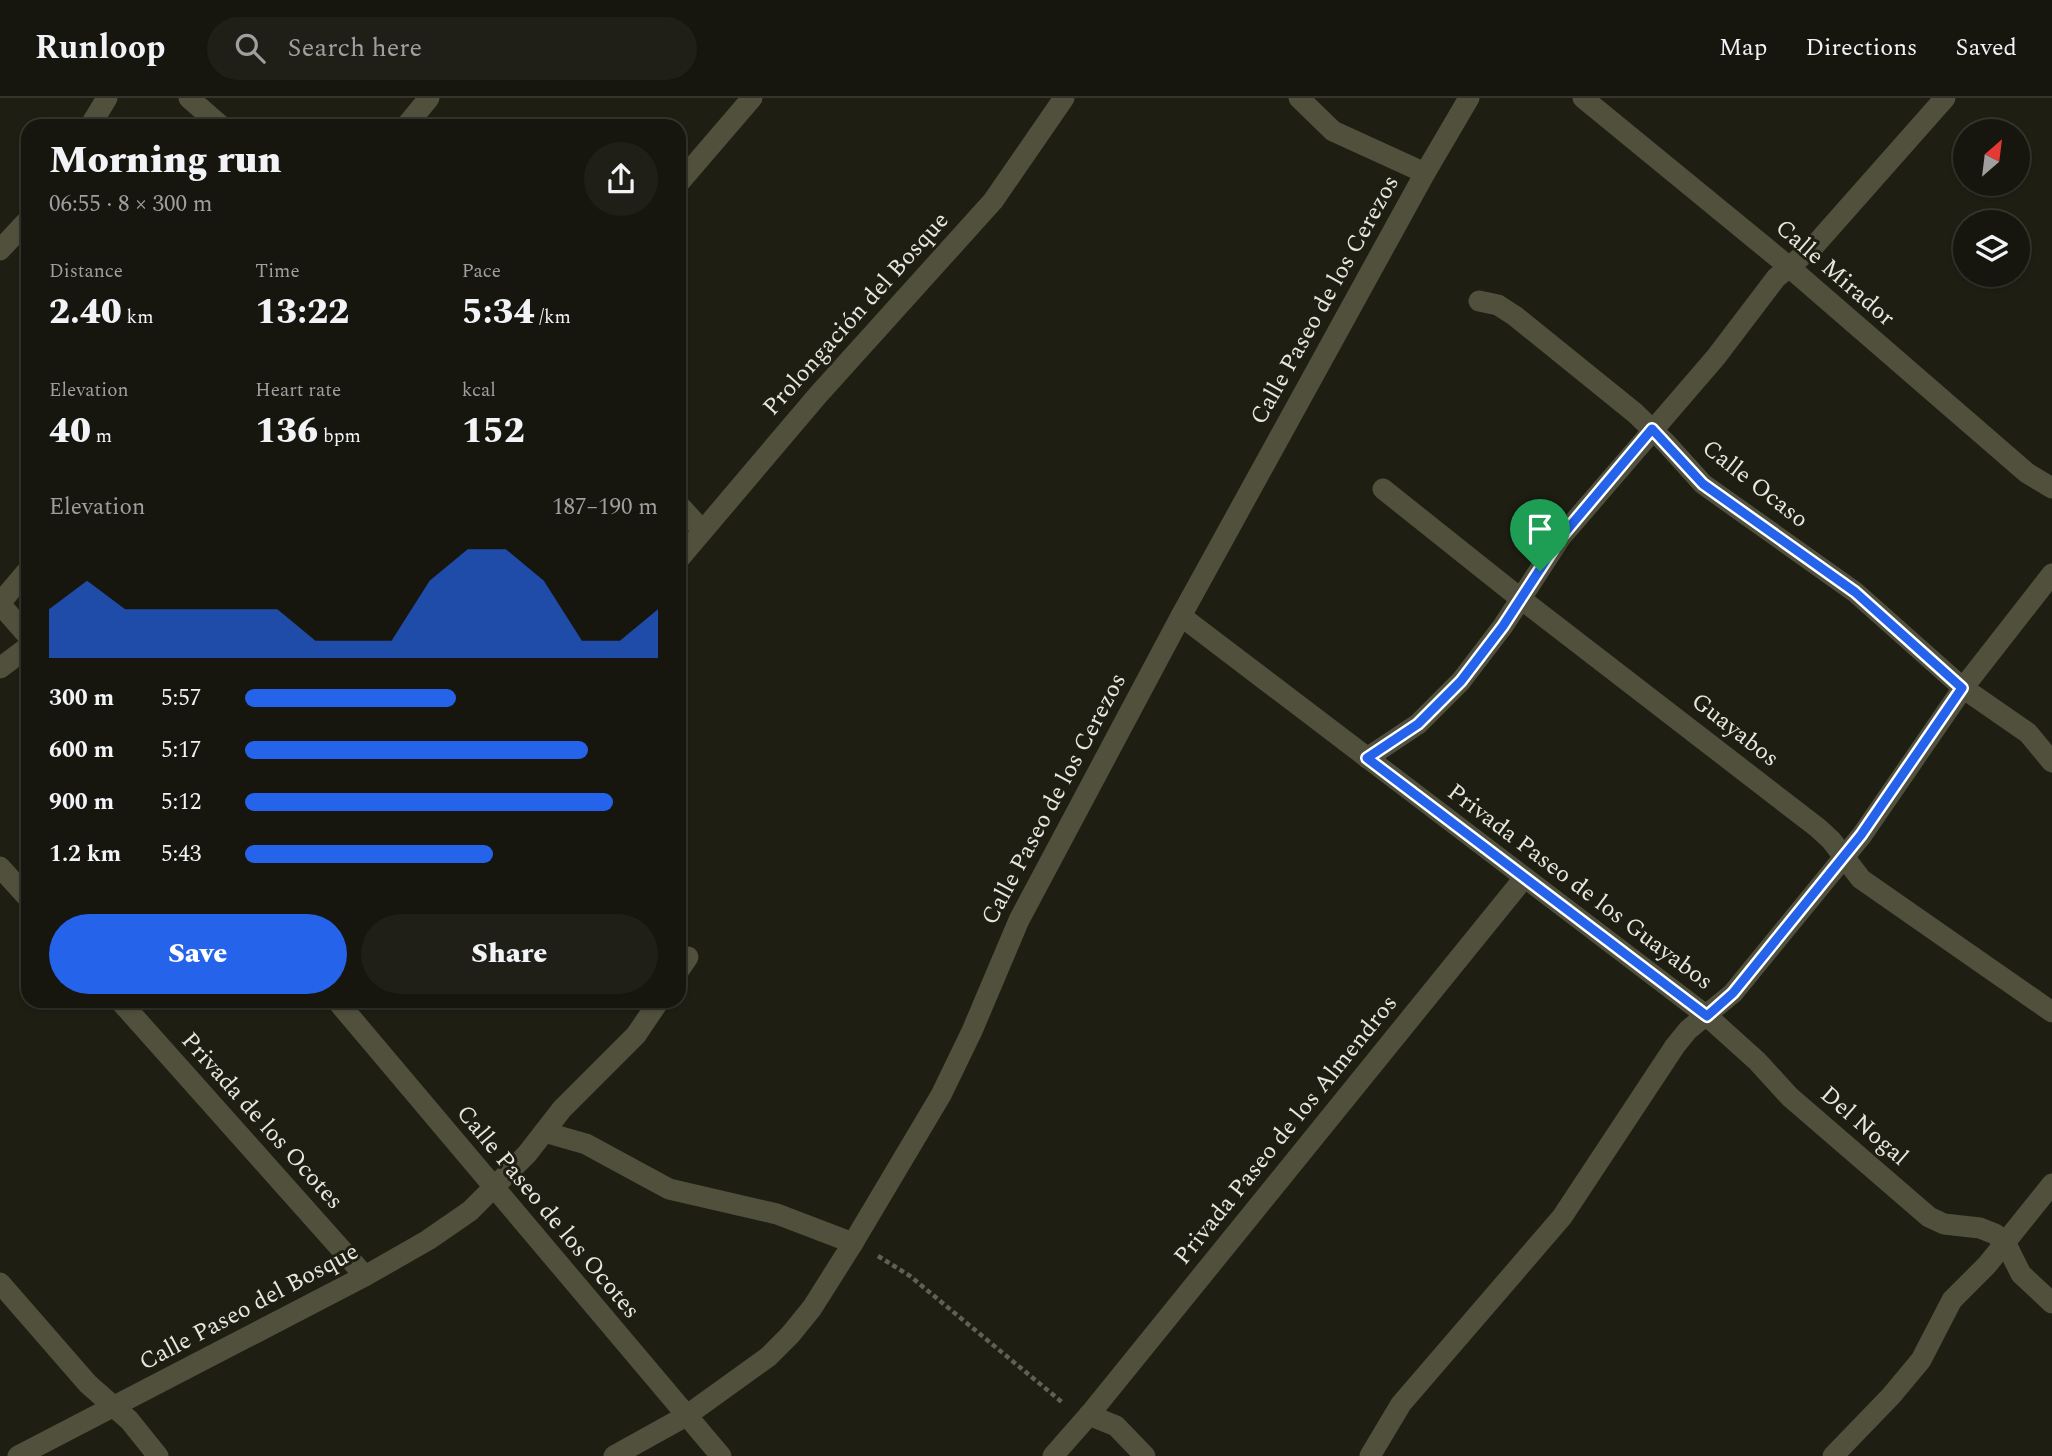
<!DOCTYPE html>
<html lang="en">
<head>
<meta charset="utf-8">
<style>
	:root { --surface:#16160e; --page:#1f1f17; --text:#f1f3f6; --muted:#9e9f9e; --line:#35352e; --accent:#2563eb }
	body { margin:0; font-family:Spectral,serif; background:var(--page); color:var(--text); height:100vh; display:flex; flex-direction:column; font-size:26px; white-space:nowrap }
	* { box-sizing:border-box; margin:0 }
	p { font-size:23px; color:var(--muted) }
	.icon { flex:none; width:38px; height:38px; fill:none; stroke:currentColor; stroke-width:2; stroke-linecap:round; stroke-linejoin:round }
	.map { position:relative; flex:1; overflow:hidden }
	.details { position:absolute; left:21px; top:21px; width:665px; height:889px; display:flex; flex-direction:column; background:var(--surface); border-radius:21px; box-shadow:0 2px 5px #0004,0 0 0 2px var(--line) }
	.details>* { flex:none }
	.needle { width:46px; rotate:28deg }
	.controls { position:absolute; left:1953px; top:21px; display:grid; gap:14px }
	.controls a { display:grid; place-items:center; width:77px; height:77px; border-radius:50%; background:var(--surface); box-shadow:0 2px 5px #0004,0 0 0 2px var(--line); font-size:35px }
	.pin { position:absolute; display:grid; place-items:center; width:60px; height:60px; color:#fff; margin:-72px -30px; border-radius:50% 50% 50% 0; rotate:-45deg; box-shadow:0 0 7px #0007 }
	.pin .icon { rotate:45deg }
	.round { display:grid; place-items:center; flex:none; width:74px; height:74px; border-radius:37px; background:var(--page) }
	.overview { display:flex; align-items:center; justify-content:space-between; height:119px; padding:0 28px }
	h1 { font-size:38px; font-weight:800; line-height:52px }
	.metrics { display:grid; grid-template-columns:repeat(3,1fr); gap:10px; height:119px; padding:7px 28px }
	.metrics div { display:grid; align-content:center }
	.metrics b { font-size:35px; font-weight:800 }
	.metrics small { font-size:19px; font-weight:400 }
	.metrics p { font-size:19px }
	.chart { height:196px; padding:14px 28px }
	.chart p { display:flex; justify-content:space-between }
	.chart svg { width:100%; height:126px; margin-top:7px; fill:var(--accent); opacity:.7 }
	.action { display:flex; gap:14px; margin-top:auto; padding:14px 28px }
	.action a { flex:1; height:80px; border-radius:42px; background:var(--accent); color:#fff; font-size:28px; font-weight:800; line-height:80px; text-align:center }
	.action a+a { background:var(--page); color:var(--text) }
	ul { padding:0 28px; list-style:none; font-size:23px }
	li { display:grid; grid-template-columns:112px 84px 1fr; align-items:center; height:52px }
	li i { height:18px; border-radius:9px; background:var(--accent) }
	header { display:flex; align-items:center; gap:42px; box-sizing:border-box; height:98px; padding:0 35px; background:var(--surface); border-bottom:2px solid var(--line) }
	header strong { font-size:33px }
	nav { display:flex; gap:38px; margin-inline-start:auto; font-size:24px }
	.search { width:490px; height:63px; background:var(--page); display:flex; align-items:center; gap:18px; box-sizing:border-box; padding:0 24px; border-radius:38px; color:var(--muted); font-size:26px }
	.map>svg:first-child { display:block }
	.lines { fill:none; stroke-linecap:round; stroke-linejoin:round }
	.path { stroke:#606056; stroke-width:4.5; stroke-dasharray:5 3.5; stroke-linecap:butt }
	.minor { stroke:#50503c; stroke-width:21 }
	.tertiary { stroke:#50503c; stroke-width:21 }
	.route-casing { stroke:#fff; stroke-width:14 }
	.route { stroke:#2563eb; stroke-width:9 }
	.labels { text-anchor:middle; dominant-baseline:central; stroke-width:6; stroke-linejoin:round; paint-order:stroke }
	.street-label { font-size:24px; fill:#e7e7df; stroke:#1e1e13 }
</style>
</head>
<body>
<header>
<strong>Runloop</strong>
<div class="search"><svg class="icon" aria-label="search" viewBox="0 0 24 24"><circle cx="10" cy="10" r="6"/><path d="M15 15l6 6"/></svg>Search here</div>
<nav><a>Map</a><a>Directions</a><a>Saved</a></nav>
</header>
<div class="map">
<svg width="2052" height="1358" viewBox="0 0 2052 1358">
	<rect width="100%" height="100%" fill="#1e1e13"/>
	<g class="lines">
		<!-- path -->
		<polyline class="path" points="878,1158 910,1178 1063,1305"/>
		<!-- minor -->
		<g class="minor">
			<polyline points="189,0 221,28"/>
			<polyline points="1299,0 1333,33 1425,75"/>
			<polyline points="1583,0 1788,168 2027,375 2052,390"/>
			<polyline points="90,28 107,0"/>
			<polyline points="406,28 429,0"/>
			<polyline points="679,85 752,0"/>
			<polyline points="0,152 28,122"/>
			<polyline points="1479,203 1498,207 1515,218 1635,315 1666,345 1703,386 1855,494 1963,590 2028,635 2052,664"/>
			<polyline points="1383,391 1521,501 1818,730 1831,742 1861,781 2052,914"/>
			<polyline points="679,407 702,432"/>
			<polyline points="679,461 818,297 993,103 1064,0"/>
			<polyline points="0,505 28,472"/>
			<polyline points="1181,518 1707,918 1757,963 1790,999 1929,1119 1944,1126 1980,1130 1995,1136 2005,1144 2021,1176 2052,1205"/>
			<polyline points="0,570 28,549"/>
			<polyline points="1367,660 1418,626 1461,583 1503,528 1561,439 1716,259 1776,180 1815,147 1945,0"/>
			<polyline points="0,769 28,800"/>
			<polyline points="679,872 688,859"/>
			<polyline points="120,903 365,1178"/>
			<polyline points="544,1034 586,1046 669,1091 777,1116 853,1145"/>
			<polyline points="0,1185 88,1286 129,1322 158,1358"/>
			<polyline points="1089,1317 1116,1328 1145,1358"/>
			<polyline points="18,1358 365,1178 428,1142 470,1113 527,1056 562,1011 636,937 659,903"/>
			<polyline points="614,1358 686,1318 768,1259 790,1237 812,1210 853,1145 941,997 972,933 1019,822 1181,518 1425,75 1469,0"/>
			<polyline points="1053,1358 1089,1317 1524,780"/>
			<polyline points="1370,1358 1401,1306 1562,1119 1675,948 1688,932 1733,895 1862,737 1963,590 2052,476"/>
			<polyline points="1833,1358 1891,1298 1921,1262 1952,1202 1987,1167 2052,1086"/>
		</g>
		<!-- tertiary -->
		<g class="tertiary">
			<polyline points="0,506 28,538"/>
			<polyline points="337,903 721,1358"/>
		</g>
	</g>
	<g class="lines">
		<!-- route casing -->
		<g class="route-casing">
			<polygon id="route" points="1652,331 1703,386 1855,494 1962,590 1861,737 1733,895 1707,918 1367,660 1418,626 1461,583 1503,528 1561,439"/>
		</g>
		<!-- route -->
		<use href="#route" class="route"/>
	</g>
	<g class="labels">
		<!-- street labels -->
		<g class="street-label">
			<text transform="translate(1835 175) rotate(41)">Calle Mirador</text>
			<text transform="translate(1325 202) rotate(-61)">Calle Paseo de los Cerezos</text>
			<text transform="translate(856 216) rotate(-48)">Prolongación del Bosque</text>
			<text transform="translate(1755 386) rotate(38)">Calle Ocaso</text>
			<text transform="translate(1735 632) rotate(38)">Guayabos</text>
			<text transform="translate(1054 701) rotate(-62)">Calle Paseo de los Cerezos</text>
			<text transform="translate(1580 789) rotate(37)">Privada Paseo de los Guayabos</text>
			<text transform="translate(262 1023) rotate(48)">Privada de los Ocotes</text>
			<text transform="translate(1864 1028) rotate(41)">Del Nogal</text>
			<text transform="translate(1286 1032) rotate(-51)">Privada Paseo de los Almendros</text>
			<text transform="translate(548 1114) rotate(50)">Calle Paseo de los Ocotes</text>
			<text transform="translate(249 1209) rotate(-28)">Calle Paseo del Bosque</text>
		</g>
	</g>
</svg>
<div class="controls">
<a><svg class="needle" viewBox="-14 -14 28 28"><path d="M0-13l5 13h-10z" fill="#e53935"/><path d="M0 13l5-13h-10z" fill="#9e9f9e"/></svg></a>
<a><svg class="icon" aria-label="layers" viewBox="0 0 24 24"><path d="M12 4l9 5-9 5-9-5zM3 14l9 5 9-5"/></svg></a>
</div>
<div class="pin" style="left:1540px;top:473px;background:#1e9e55"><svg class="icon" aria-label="arrive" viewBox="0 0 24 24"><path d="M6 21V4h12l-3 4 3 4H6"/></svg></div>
<section class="details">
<div class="overview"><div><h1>Morning run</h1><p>06:55 · 8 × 300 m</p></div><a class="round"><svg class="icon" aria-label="share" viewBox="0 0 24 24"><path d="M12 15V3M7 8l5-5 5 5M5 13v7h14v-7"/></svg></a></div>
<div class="metrics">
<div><p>Distance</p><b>2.40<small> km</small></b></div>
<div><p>Time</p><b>13:22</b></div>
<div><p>Pace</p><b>5:34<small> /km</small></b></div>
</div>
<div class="metrics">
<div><p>Elevation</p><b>40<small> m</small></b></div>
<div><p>Heart rate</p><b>136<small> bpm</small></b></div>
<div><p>kcal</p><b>152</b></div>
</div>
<div class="chart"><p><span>Elevation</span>187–190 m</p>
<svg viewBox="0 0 160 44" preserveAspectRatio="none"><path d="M0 44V27L10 17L20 27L30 27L40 27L50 27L60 27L70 38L80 38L90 38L100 17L110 6L120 6L130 17L140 38L150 38L160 27V44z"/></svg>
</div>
<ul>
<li><b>300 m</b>5:57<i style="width:51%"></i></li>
<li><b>600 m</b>5:17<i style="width:83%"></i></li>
<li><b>900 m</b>5:12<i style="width:89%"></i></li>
<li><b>1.2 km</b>5:43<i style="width:60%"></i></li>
</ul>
<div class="action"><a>Save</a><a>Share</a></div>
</section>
</div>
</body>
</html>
